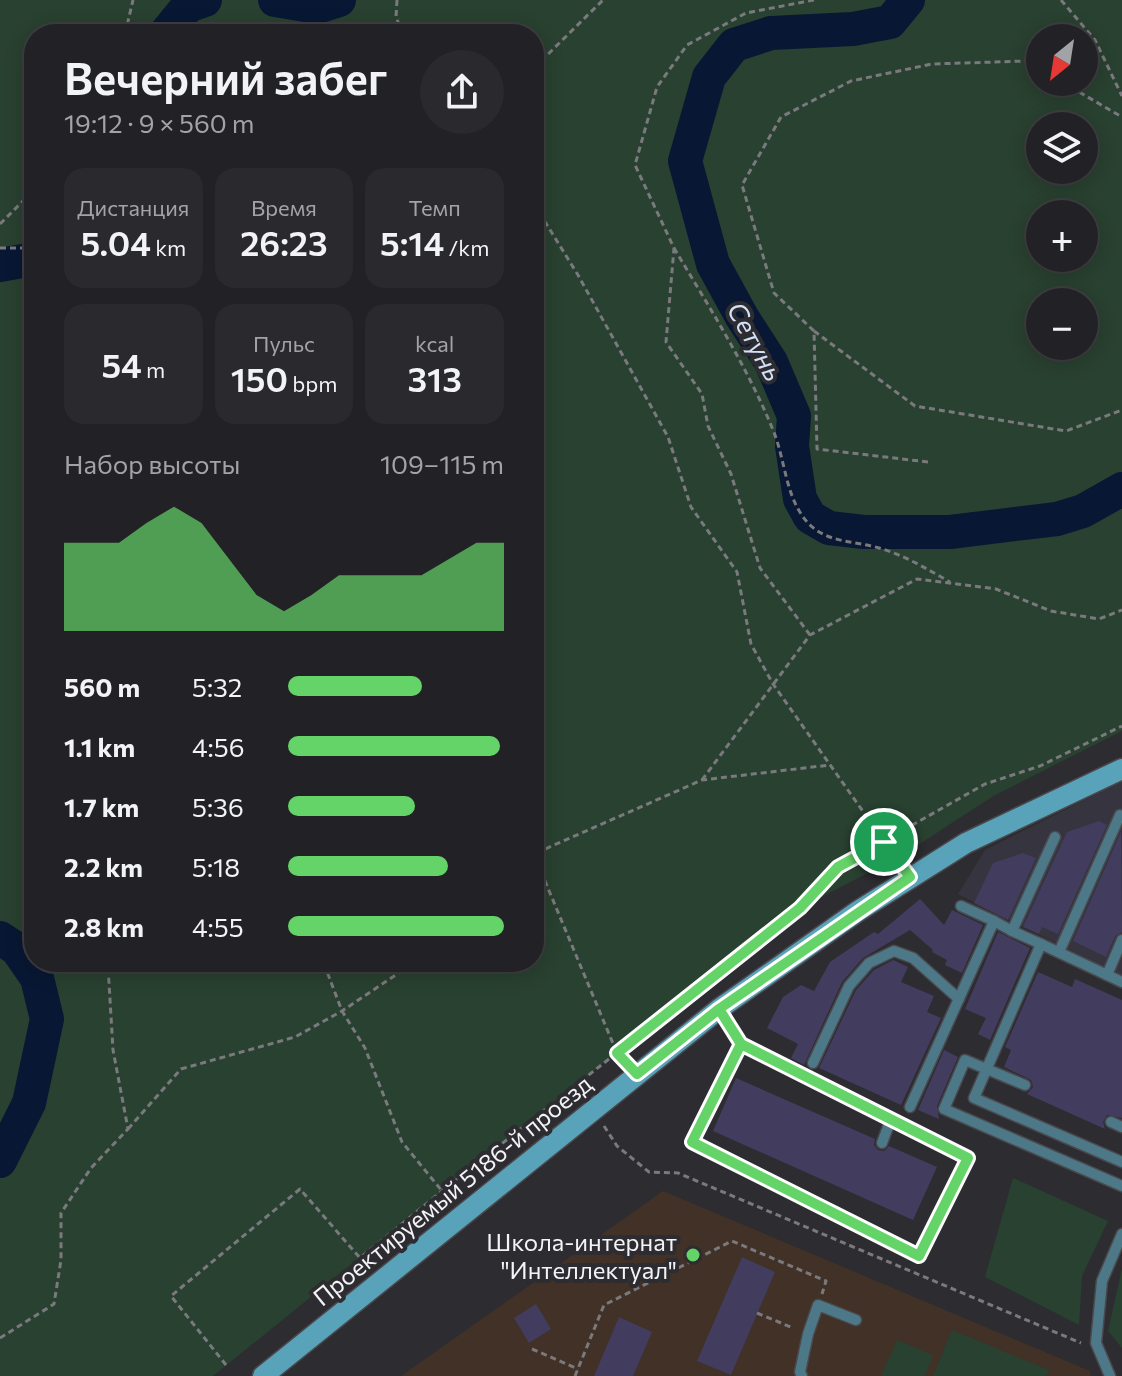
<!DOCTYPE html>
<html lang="ru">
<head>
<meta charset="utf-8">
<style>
	:root { --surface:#222125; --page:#2a292d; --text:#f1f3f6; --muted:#a2a3a7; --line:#3f3e42; --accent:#64d468 }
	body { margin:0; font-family:Commissioner,sans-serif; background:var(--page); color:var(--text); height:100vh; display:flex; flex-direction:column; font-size:30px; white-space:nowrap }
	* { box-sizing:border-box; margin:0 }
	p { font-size:26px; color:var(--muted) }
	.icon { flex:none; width:44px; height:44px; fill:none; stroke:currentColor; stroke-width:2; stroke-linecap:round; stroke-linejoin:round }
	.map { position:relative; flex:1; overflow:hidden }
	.drawer { position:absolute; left:24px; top:24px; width:520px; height:948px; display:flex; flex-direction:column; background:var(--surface); border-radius:32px; box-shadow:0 4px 20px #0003,0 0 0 2px var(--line) }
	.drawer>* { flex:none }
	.needle { width:52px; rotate:210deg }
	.controls { position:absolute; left:1026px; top:24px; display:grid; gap:16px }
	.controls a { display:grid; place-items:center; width:72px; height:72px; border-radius:50%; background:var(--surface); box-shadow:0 4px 20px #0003,0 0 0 2px var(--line); font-size:40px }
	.pin { position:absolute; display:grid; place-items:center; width:68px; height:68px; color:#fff; margin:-34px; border:4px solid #fff; border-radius:50%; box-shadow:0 2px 8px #0007 }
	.round { display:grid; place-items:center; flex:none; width:84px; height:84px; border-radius:42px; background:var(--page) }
	.headline { display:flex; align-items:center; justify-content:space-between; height:136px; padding:0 40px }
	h1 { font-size:44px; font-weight:600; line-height:60px }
	.figures { display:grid; grid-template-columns:repeat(3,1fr); gap:12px; height:136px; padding:8px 40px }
	.figures div { display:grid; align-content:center; border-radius:20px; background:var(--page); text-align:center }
	.figures b { font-size:34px; font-weight:600 }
	.figures small { font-size:22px; font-weight:400 }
	.figures p { font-size:22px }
	.chart { height:224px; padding:16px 40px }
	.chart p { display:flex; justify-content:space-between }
	.chart svg { width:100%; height:144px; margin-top:8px; fill:var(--accent); opacity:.7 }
	ul { padding:0 40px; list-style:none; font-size:26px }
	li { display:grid; grid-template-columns:128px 96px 1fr; align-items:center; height:60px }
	li i { height:20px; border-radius:10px; background:var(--accent) }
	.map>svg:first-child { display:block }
	.built { fill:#35343f }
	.education { fill:#413126 }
	.green { fill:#294130; fill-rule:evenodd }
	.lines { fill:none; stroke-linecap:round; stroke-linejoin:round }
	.river { stroke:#081733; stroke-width:34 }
	.building { fill:#423c5f }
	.lane-casing { stroke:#49484d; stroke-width:13 }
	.secondary-casing { stroke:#49484d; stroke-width:23 }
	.path { stroke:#7a797d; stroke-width:3; stroke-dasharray:6 4; stroke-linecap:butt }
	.lane { stroke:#4c7887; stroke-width:10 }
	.secondary { stroke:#59a3ba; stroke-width:20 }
	.route-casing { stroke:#fff; stroke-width:16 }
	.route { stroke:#64d468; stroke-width:10 }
	.poi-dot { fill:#64d468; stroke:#2d2c31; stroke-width:3 }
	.labels { text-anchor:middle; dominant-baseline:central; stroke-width:8; stroke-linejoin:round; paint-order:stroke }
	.street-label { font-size:24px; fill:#f4f3f7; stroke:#2d2c31 }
	.poi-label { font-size:24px; fill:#f4f3f7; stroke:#2d2c31; text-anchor:end }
	.water-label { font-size:26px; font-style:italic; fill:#d3e1f9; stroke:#2d2c31 }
</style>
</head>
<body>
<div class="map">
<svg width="1122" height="1376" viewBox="0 0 1122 1376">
	<rect width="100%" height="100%" fill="#2d2c31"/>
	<!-- built -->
	<polygon class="built" points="1122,781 1122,976 958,894 985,850"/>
	<!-- education -->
	<polygon class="education" points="663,1191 1090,1371 1091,1376 401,1376"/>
	<!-- green -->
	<g class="green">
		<path d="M 0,0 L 1122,0 L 1122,731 L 995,795 L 901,856 L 800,908 L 442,1191 L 213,1376 L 0,1376 ZM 34,34 L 534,34 L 534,962 L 34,962 ZM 1040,38 L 1084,38 L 1084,82 L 1040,82 ZM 1040,126 L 1084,126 L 1084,170 L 1040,170 ZM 1040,214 L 1084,214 L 1084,258 L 1040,258 ZM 1040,302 L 1084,302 L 1084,346 L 1040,346 Z"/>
		<polygon points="1013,1178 1108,1221 1082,1276 1079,1325 985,1277"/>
		<polygon points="1122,1268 1122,1348 1108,1331"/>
		<polygon points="952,1330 1049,1370 1046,1376 933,1376"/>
		<polygon points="897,1340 933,1355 925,1376 881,1376"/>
	</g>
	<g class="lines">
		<!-- river -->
		<g class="river">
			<polyline points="275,0 317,7 339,0"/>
			<polyline points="908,0 890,22 853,29 771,33 734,45 709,77 685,161 713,264 742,317 771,362 794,416 792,446 800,499 810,517 829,528 864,532 950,532 1057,519 1083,511 1122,489"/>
			<polyline points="165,34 188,6 205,0"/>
			<polyline points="0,265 34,259"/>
			<polyline points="0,938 17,949 37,978 47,1019 29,1103 0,1161"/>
		</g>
	</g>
	<!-- building -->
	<g class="building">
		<polygon points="1099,821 1107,825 1058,934 1042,927 1039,934 1023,927 1067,832"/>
		<polygon points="1121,832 1122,932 1115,936 1106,957 1073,941"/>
		<polygon points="1023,853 1036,858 1008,920 974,903 993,863"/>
		<polygon points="920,899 944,925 952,910 983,925 962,973 945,965 947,960 932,952 933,950 910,930 863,958 842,982 804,1065 791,1058 798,1044 767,1028 783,997 801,985 814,991 830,962 874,932 878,934"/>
		<polygon points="998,932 1030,948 990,1040 978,1034 986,1018 965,1009"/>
		<polygon points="893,960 908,967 901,982 934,996 927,1012 941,1018 901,1105 819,1068 856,990 874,970"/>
		<polygon points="1038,972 1072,987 1075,979 1122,1000 1122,1118 1107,1115 1103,1122 1105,1129 1027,1094 1033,1087 1031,1080 1004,1067 1011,1050 1005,1047"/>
		<polygon points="944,1050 958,1057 937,1106 939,1119 918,1110"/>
		<polygon points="736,1078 875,1139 874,1145 878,1150 884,1151 889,1146 937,1167 913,1220 713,1131"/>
		<polygon points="742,1257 775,1272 731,1375 697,1361"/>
		<polygon points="536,1304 551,1329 529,1343 514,1318"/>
		<polygon points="619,1317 652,1332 633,1376 594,1376"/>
	</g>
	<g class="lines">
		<!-- lane casing -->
		<g class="lane-casing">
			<g id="lane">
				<polyline points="961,906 994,921"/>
				<polyline points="1012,931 1041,944"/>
				<polyline points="1059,952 1120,815"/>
				<polyline points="1107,975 1122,940"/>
				<polyline points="1122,982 1041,944 974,1098 1122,1162"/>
				<polyline points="719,1009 741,1044 692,1142 919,1256 968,1158 741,1044"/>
				<polyline points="813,1063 849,986 869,963 894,951 913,958 959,999"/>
				<polyline points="1025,1085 965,1060 944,1109 1122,1186"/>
				<polyline points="910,1107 994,921 1012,931 1055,837"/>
				<polyline points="1111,1122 1122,1127"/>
				<polyline points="882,1143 891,1119"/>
				<polyline points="802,1376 800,1372 808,1334 818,1305 856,1320"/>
				<polyline points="1110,1376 1096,1343 1102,1281 1122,1234"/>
			</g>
		</g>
		<!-- secondary casing -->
		<g class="secondary-casing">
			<polyline id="secondary" points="263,1376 719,1009 858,911 966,843 1122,769"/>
		</g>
		<!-- path -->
		<g class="path">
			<polyline points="397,0 396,17 403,34"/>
			<polyline points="1061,0 1095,40 1122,96"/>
			<polyline points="125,34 133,0"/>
			<polyline points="534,68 603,0"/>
			<polyline points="1062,82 1122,117"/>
			<polyline points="534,204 578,275 668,437 691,507 737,572 751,644 773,684 898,861"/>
			<polyline points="0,224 34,190"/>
			<polyline points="0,248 34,248"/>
			<path d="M 674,248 C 709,307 747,366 773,430 C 786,461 785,500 810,525 C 829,543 855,541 879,548 C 904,555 927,569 950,582"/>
			<polyline points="814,331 915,406 1066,431 1122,410"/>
			<polyline points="928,462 817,449 814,331 774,293 742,185 781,117 851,81 932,64 1026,61 1040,69"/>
			<polyline points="810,635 760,568 731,474 708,426 702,394 666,342 674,248 635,165 657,87 687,45 746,13 814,0"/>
			<polyline points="702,780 810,635 917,579 996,589 1051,611 1099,619 1122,610"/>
			<polyline points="537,862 617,1053 623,1059"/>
			<polyline points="534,865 545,849 702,780 830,765"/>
			<polyline points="312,962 326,969 342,1011 365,1048 402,1142 442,1191"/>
			<polyline points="604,1126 617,1146 649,1172 678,1173 1081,1343"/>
			<polyline points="128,1129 181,1069 295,1037 342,1011 415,962"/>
			<polyline points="757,1313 793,1328"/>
			<polyline points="0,1338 54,1304 61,1260 61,1213 91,1168 128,1129 113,1050 108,966 118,962"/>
			<polyline points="532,1349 578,1369"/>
			<polyline points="226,1365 171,1296 300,1189 360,1258 442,1191 800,908 838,867 985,784 1040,766 1122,726"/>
			<polyline points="575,1376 604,1305 732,1241 826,1281 822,1294"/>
		</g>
		<!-- lane -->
		<use href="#lane" class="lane"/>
		<!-- secondary -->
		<use href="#secondary" class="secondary"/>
	</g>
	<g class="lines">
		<!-- route casing -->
		<g class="route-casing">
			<polyline id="route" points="884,842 838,867 800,908 617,1053 637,1074 719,1009 741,1044 968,1158 919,1256 692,1142 741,1044 719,1009 910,877 884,842"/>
		</g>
		<!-- route -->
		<use href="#route" class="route"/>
	</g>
	<!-- markers -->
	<circle class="poi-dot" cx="693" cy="1255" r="8"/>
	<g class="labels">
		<!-- street labels -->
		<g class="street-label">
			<text transform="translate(452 1190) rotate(-39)">Проектируемый 5186-й проезд</text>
		</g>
		<!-- poi labels -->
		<g class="poi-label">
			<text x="677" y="1241">Школа-интернат<tspan x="677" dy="28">"Интеллектуал"</tspan></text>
		</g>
		<!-- water labels -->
		<g class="water-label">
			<text transform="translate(756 341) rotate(61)">Сетунь</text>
		</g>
	</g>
</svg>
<div class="controls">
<a><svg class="needle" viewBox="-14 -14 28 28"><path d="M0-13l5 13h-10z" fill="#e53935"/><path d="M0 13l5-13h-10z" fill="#a2a3a7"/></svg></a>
<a><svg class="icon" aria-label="layers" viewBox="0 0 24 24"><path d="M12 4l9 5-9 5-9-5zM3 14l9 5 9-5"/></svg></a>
<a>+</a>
<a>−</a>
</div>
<div class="pin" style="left:884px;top:842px;background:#1e9e55"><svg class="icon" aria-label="arrive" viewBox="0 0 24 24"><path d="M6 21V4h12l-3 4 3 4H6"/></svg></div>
<section class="drawer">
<div class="headline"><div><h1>Вечерний забег</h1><p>19:12 · 9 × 560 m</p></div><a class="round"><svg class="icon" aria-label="share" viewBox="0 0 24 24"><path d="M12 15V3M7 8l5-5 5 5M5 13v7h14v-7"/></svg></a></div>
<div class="figures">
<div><p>Дистанция</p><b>5.04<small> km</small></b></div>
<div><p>Время</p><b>26:23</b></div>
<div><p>Темп</p><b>5:14<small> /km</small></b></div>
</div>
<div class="figures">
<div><b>54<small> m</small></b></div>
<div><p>Пульс</p><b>150<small> bpm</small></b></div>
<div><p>kcal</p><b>313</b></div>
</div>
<div class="chart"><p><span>Набор высоты</span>109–115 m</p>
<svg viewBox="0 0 160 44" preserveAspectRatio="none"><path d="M0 44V17L10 17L20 17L30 11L40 6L50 11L60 22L70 33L80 38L90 33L100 27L110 27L120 27L130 27L140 22L150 17L160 17V44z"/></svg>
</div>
<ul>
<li><b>560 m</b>5:32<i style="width:62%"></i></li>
<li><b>1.1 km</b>4:56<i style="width:98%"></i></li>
<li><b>1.7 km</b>5:36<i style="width:59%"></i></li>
<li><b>2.2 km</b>5:18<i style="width:74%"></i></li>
<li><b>2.8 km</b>4:55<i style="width:100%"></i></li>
</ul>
</section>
</div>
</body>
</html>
